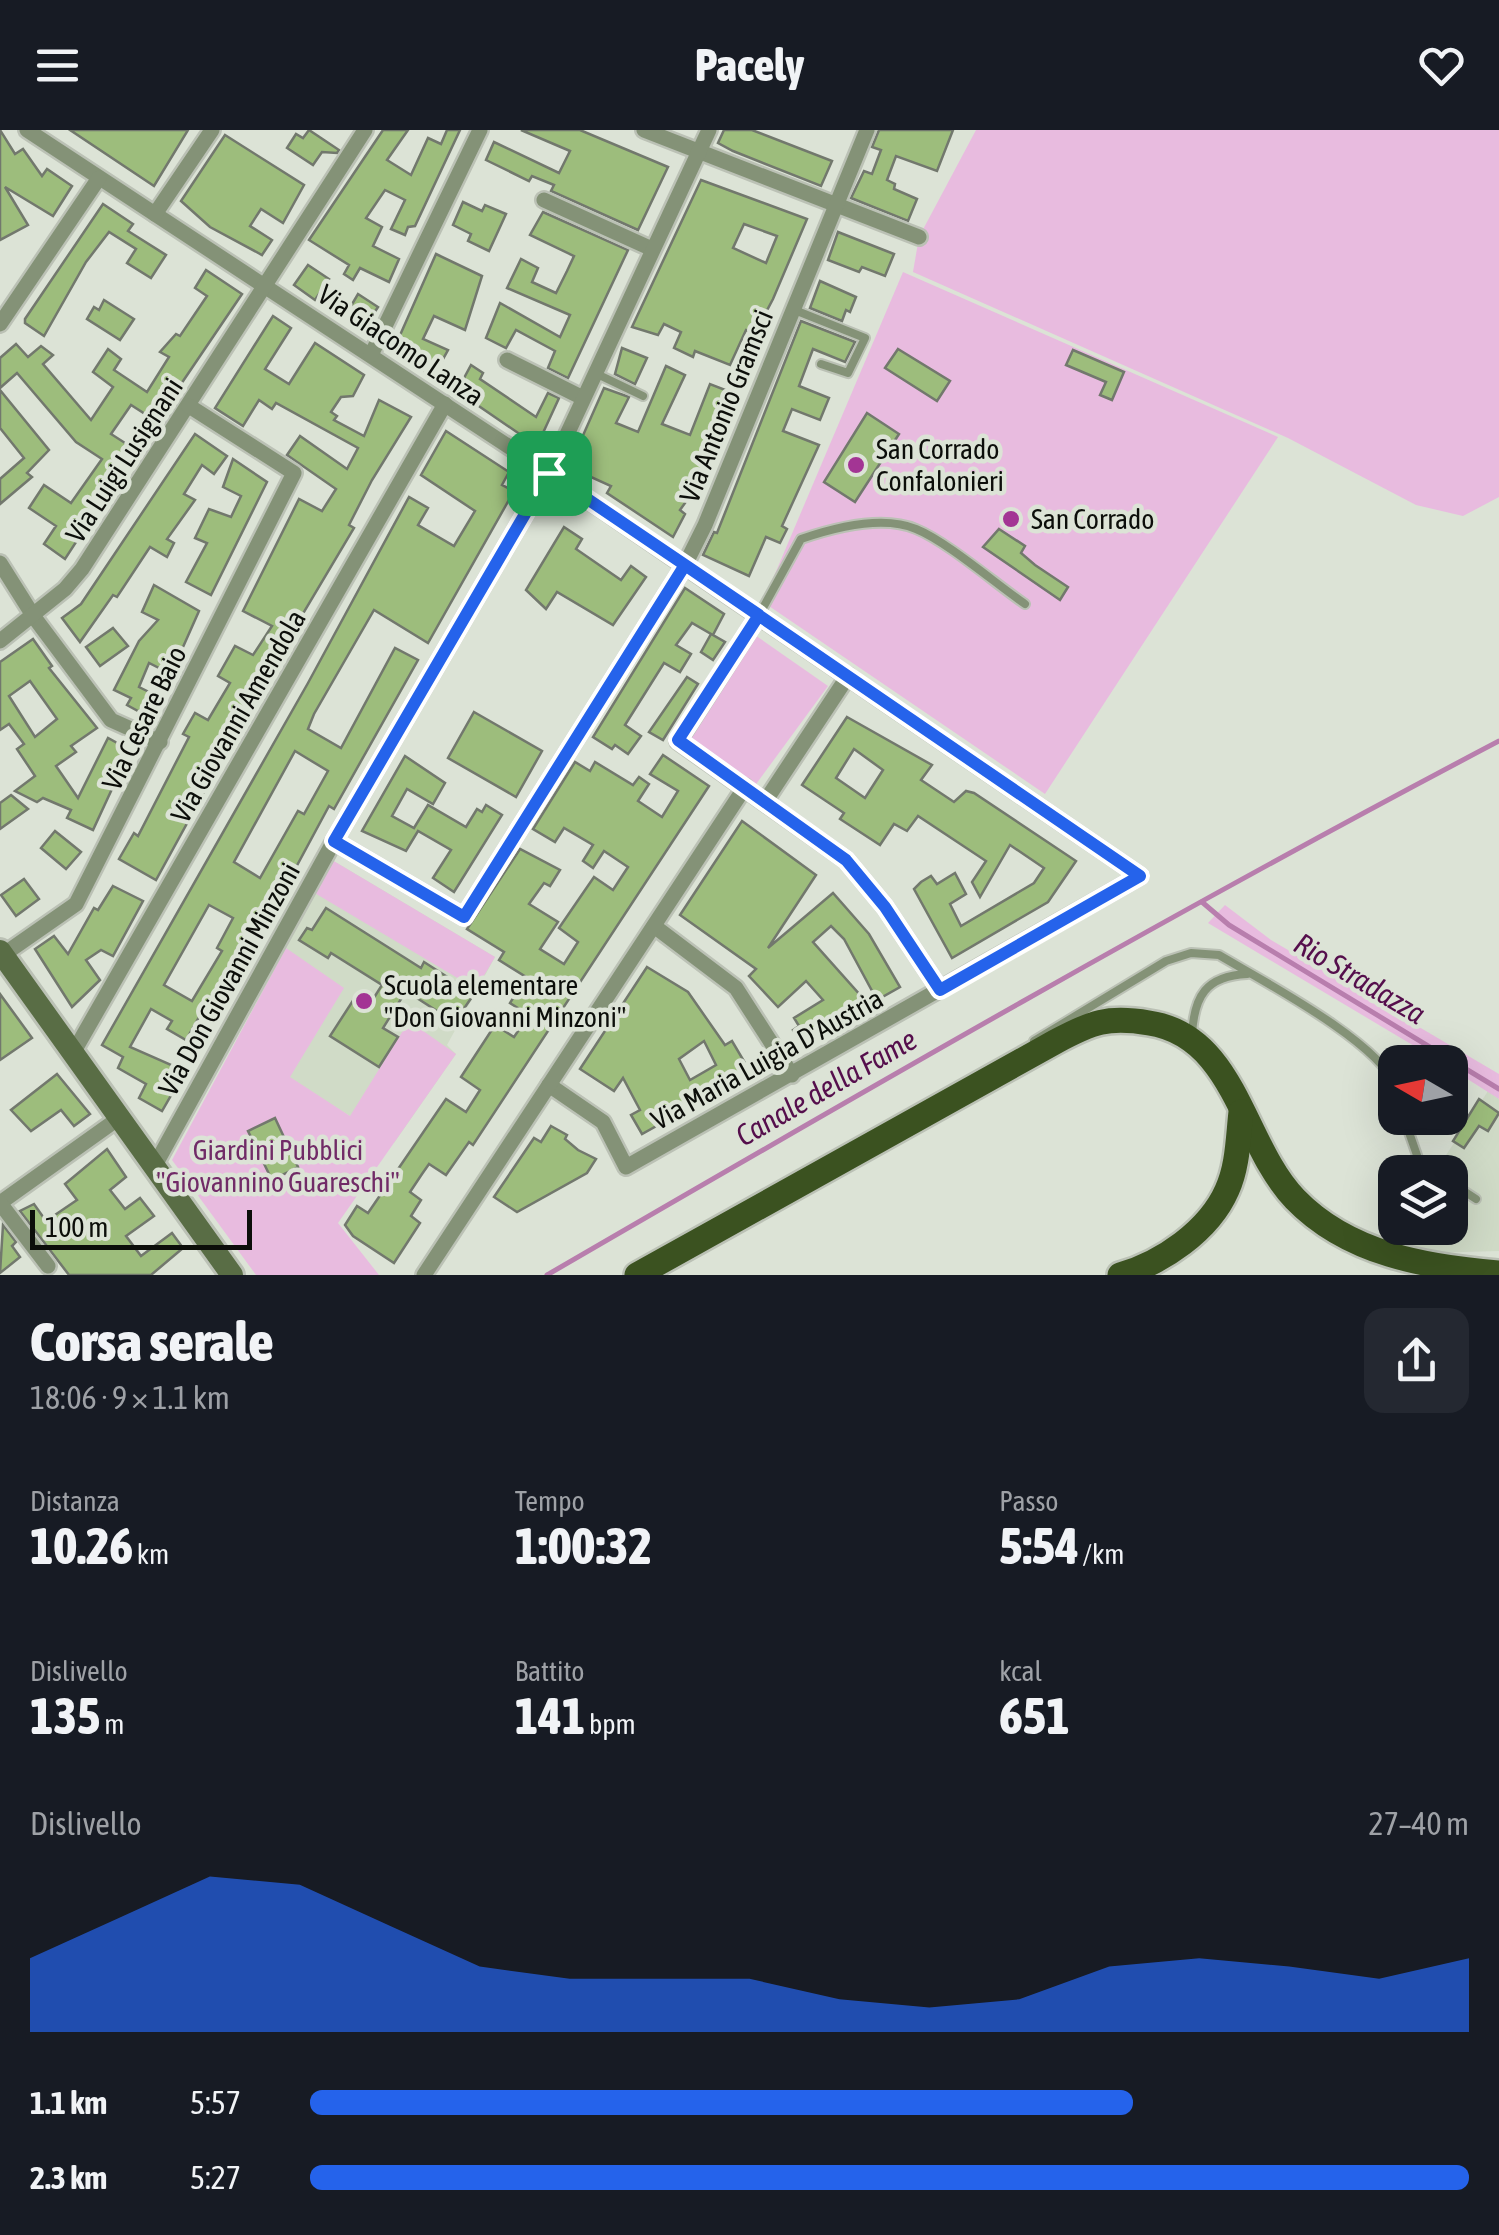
<!DOCTYPE html>
<html lang="it">
<head>
<meta charset="utf-8">
<style>
	:root { --surface:#171b24; --page:#242831; --text:#f1f3f6; --muted:#9ea1a6; --accent:#2563eb }
	body { margin:0; font-family:"Asap Condensed",sans-serif; background:var(--page); color:var(--text); height:100vh; display:flex; flex-direction:column; font-size:38px; white-space:nowrap }
	* { box-sizing:border-box; margin:0 }
	p { font-size:32px; color:var(--muted) }
	.icon { flex:none; width:55px; height:55px; fill:none; stroke:currentColor; stroke-width:2; stroke-linecap:round; stroke-linejoin:round }
	.map { position:relative; height:1145px; overflow:hidden }
	.details { display:flex; flex-direction:column; background:var(--surface); flex:1 }
	.details>* { flex:none }
	.needle { width:65px; rotate:279deg }
	.buttons { position:absolute; left:1378px; top:915px; display:grid; gap:20px }
	.buttons a { display:grid; place-items:center; width:90px; height:90px; border-radius:20px; background:var(--surface); box-shadow:0 10px 40px #0002; font-size:50px }
	.scale { position:absolute; left:30px; bottom:25px; width:222px; box-sizing:border-box; padding-left:10px; border:5px solid #0c0e0a; border-top:0; font-size:28px; line-height:35px; white-space:nowrap; color:#0c0e0a; -webkit-text-stroke:8px #dce3d6; paint-order:stroke }
	.pin { position:absolute; display:grid; place-items:center; width:85px; height:85px; color:#fff; margin:-42px; border-radius:20px; box-shadow:0 5px 15px #0006 }
	.round { display:grid; place-items:center; flex:none; width:105px; height:105px; border-radius:20px; background:var(--page) }
	.headline { display:flex; align-items:center; justify-content:space-between; height:170px; padding:0 30px }
	h1 { font-size:55px; font-weight:800; line-height:75px }
	.stats { display:grid; grid-template-columns:repeat(3,1fr); gap:15px; height:170px; padding:10px 30px }
	.stats div { display:grid; align-content:center }
	.stats b { font-size:50px; font-weight:800 }
	.stats small { font-size:28px; font-weight:400 }
	.stats p { font-size:28px }
	.chart { height:280px; padding:20px 30px }
	.chart p { display:flex; justify-content:space-between }
	.chart svg { width:100%; height:180px; margin-top:10px; fill:var(--accent); opacity:.7 }
	ul { padding:0 30px; list-style:none; font-size:32px }
	li { display:grid; grid-template-columns:160px 120px 1fr; align-items:center; height:75px }
	li i { height:25px; border-radius:12px; background:var(--accent) }
	header { display:flex; justify-content:space-between; align-items:center; height:130px; padding:0 30px; background:var(--surface); font-size:45px; font-weight:800 }
	.map>svg:first-child { display:block }
	.built { fill:#d0dbc7 }
	.green { fill:#e8bbdf }
	.lines { fill:none; stroke-linecap:round; stroke-linejoin:round }
	.stream { stroke:#b87ead; stroke-width:5 }
	.building { fill:#9dbd7c; stroke:#72786d; stroke-width:2.5; fill-rule:evenodd }
	.lane-casing { stroke:#bbc1b5; stroke-width:12 }
	.street-casing { stroke:#bbc1b5; stroke-width:20 }
	.secondary-casing { stroke:#bbc1b5; stroke-width:28 }
	.primary-casing { stroke:#bbc1b5; stroke-width:30 }
	.lane { stroke:#849277; stroke-width:8 }
	.street { stroke:#849277; stroke-width:15 }
	.secondary { stroke:#596d45; stroke-width:22 }
	.primary { stroke:#3b5220; stroke-width:25 }
	.route-casing { stroke:#fff; stroke-width:20 }
	.route { stroke:#2563eb; stroke-width:12 }
	.poi-dot { fill:#a33594; stroke:#dce3d6; stroke-width:4 }
	.labels { text-anchor:middle; dominant-baseline:central; stroke-width:9; stroke-linejoin:round; paint-order:stroke }
	.street-label { font-size:28px; fill:#0c0e0a; stroke:#dce3d6 }
	.poi-label { font-size:28px; fill:#0c0e0a; stroke:#dce3d6; text-anchor:start }
	.park-label { font-size:28px; fill:#712b67; stroke:#dce3d6 }
	.water-label { font-size:30px; font-style:italic; fill:#550e4c; stroke:#dce3d6 }
</style>
</head>
<body>
<header><svg class="icon" aria-label="menu" viewBox="0 0 24 24"><path d="M4 6h16M4 12h16M4 18h16"/></svg>Pacely<svg class="icon" aria-label="heart" viewBox="0 0 24 24"><path d="M12 20l-8-8c-3-5 5-10 8-4 3-6 11-1 8 4z"/></svg></header>
<div class="map">
<svg width="1499" height="1145" viewBox="0 0 1499 1145">
	<rect width="100%" height="100%" fill="#dce3d6"/>
	<!-- built -->
	<g class="built">
		<polygon points="332,730 495,827 447,915 456,924 394,1013 234,915"/>
		<polygon points="1488,961 1499,969 1499,1121 1427,1123 1390,1112 1400,1098 1450,1098 1450,1042 1435,1042"/>
	</g>
	<!-- green -->
	<g class="green">
		<polygon points="976,0 1499,0 1499,367 1463,386 1416,375 1288,308 913,142 919,107"/>
		<polygon points="903,142 1278,307 1045,664 763,472"/>
		<polygon points="752,503 828,556 754,657 684,610"/>
		<polygon points="332,730 495,827 476,859 313,762"/>
		<polygon points="1225,775 1271,810 1499,944 1499,969 1450,938 1450,932 1441,932 1208,793"/>
		<polygon points="286,818 344,858 290,947 350,986 409,891 456,924 338,1093 379,1145 256,1145 172,1030"/>
	</g>
	<g class="lines">
		<!-- stream -->
		<g class="stream">
			<polyline points="1202,772 1229,795 1499,959"/>
			<path d="M 547,1145 C 862,962 1177,780 1499,611"/>
		</g>
	</g>
	<!-- building -->
	<g class="building">
		<polygon points="0,0 15,24 23,19 42,46 47,39 72,56 53,86 5,57 28,95 0,110"/>
		<polygon points="70,0 188,0 154,56"/>
		<polygon points="309,0 339,20 337,23 322,22 313,35 287,18 296,4 303,8"/>
		<polygon points="383,0 408,0 387,30 411,45 428,8 441,14 447,0 460,0 415,96 408,97 405,105 391,99 405,70 385,60 366,88 382,97 373,116 399,129 389,152 360,138 353,150 344,144 349,135 309,110"/>
		<polygon points="521,0 580,0 668,37 638,100 551,61 554,55 532,46 529,51 486,30 494,12 559,43 570,21"/>
		<polygon points="724,0 752,0 832,31 821,56 733,21 718,13"/>
		<polygon points="879,0 953,0 937,41 896,26 887,50 895,54 894,59 917,69 908,91 851,68 864,41 872,44 881,20 872,17"/>
		<polygon points="225,5 304,55 283,93 261,79 250,96 272,110 262,125 210,97 181,71"/>
		<path d="M 701,50 L 807,89 L 773,169 L 755,203 L 746,200 L 730,235 L 695,221 L 693,227 L 674,218 L 681,202 L 664,194 L 658,205 L 632,197 ZM 744,94 L 777,106 L 766,133 L 733,118 Z"/>
		<polygon points="463,72 482,81 485,75 506,84 489,121 468,111 471,104 453,95"/>
		<polygon points="103,74 133,94 128,101 166,125 151,148 127,133 136,119 109,102 86,132 44,206 25,193 25,189"/>
		<polygon points="543,82 628,120 568,248 548,238 555,221 516,200 506,218 486,208 500,173 560,207 570,185 507,158 521,129 538,138 532,152 556,163 567,141 574,126 530,105"/>
		<polygon points="838,102 894,124 885,146 862,137 859,142 828,130"/>
		<polygon points="436,124 482,146 465,200 434,186 423,209 448,220 433,247 393,221"/>
		<polygon points="308,135 329,149 315,170 294,155"/>
		<polygon points="206,140 242,164 156,291 131,275 111,304 136,320 65,429 44,414 56,396 29,378 44,355 71,373 102,329 76,312 17,243 0,258 0,228 16,214 28,227 41,216 53,225 43,234 91,290 113,257 93,242 108,219 121,229 114,240 147,262 169,227 160,222 176,204 180,206 207,166 195,158"/>
		<polygon points="820,151 856,167 850,182 846,180 842,191 810,178"/>
		<polygon points="358,164 378,177 364,198 345,186"/>
		<polygon points="104,170 134,189 120,210 87,189 94,177 99,180"/>
		<polygon points="273,186 291,198 265,239 289,254 315,213 364,245 353,266 341,267 331,282 337,286 334,290 364,306 379,270 411,287 372,350 349,395 354,398 289,507 156,750 119,729 134,703 138,706 189,607 183,604 195,583 208,590 230,553 218,546 235,516 253,525 272,496 243,481 299,369 322,381 336,359 287,325 300,306 347,339 358,318 276,273 272,279 259,270 243,296 215,278"/>
		<polygon points="801,191 855,212 845,232 813,219 799,256 829,268 820,290 792,279 783,301 819,315 782,396 787,399 780,413 766,407 749,446 703,425 714,402 717,403"/>
		<polygon points="622,218 647,228 635,254 615,244"/>
		<polygon points="898,219 950,251 937,271 885,238"/>
		<polygon points="1073,220 1124,242 1112,270 1100,265 1106,252 1066,235"/>
		<polygon points="471,235 483,243 480,249 536,287 548,263 559,268 537,316 457,261"/>
		<polygon points="666,236 685,245 662,294 690,305 710,254 733,263 711,315 705,345 680,380 685,384 673,407 607,363 611,356 569,337 604,258 629,267 616,293 638,302"/>
		<polygon points="0,260 49,320 27,343 32,347 0,374 0,349 24,328 0,298"/>
		<polygon points="867,283 899,304 855,372 824,352"/>
		<path d="M 446,301 L 509,342 L 502,355 L 514,361 L 428,513 L 374,480 L 314,584 L 308,599 L 341,618 L 395,518 L 418,530 L 334,679 L 329,676 L 223,873 L 211,866 L 186,910 L 167,899 L 172,891 L 151,879 L 130,917 L 185,941 L 162,981 L 139,968 L 146,954 L 118,938 L 123,927 L 102,915 L 308,553 L 409,367 L 428,378 L 418,395 L 454,416 L 475,381 L 421,345 ZM 295,621 L 328,641 L 304,684 L 298,681 L 260,748 L 234,732 ZM 209,775 L 233,788 L 217,818 L 222,821 L 192,871 L 164,855 Z"/>
		<polygon points="195,304 227,326 214,344 202,335 184,364 195,370 167,409 174,413 167,427 150,417 117,467 113,465 80,512 62,488 81,474"/>
		<polygon points="233,329 267,352 211,465 186,452 207,413 195,408 209,379 231,387 241,366 223,357"/>
		<polygon points="564,397 582,409 576,419 621,450 631,436 646,447 613,495 557,462 546,479 526,460"/>
		<polygon points="999,399 1025,416 1021,423 1035,435 1068,457 1060,470 983,417"/>
		<polygon points="154,455 199,481 171,544 149,533 139,557 159,567 149,587 127,575 131,568 114,560 139,511 158,490 142,482"/>
		<polygon points="685,458 724,484 713,505 725,512 713,530 701,522 711,504 692,493 676,515 691,524 680,542 664,533 625,595 641,606 628,624 615,615 612,619 593,607"/>
		<polygon points="113,498 128,516 100,536 86,517"/>
		<path d="M 33,509 L 52,536 L 49,538 L 97,598 L 71,616 L 76,622 L 56,636 L 78,668 L 108,608 L 130,620 L 93,700 L 67,688 L 71,680 L 43,668 L 37,672 L 15,661 L 35,646 L 17,619 L 24,614 L 9,594 L 0,600 L 0,532 ZM 30,551 L 57,589 L 35,607 L 9,566 Z"/>
		<polygon points="687,547 698,554 663,610 649,602"/>
		<polygon points="474,582 542,621 516,667 448,628"/>
		<path d="M 847,587 L 932,635 L 921,650 L 954,672 L 966,661 L 974,663 L 1076,731 L 1048,772 L 952,828 L 914,759 L 921,752 L 931,746 L 937,754 L 955,743 L 966,764 L 950,774 L 961,796 L 1034,753 L 1044,738 L 1010,715 L 980,767 L 972,752 L 986,731 L 918,686 L 907,701 L 894,694 L 880,715 L 840,689 L 844,683 L 802,655 ZM 854,619 L 883,640 L 865,668 L 836,648 Z"/>
		<polygon points="663,625 709,656 473,1015 469,1012 446,1045 429,1034 422,1044 410,1062 421,1070 411,1086 420,1093 394,1133 353,1106 345,1095 357,1076 368,1083 446,969 466,982 480,960 461,947 495,895 514,907 529,885 510,873 526,847 499,830 504,822 467,799 520,719 560,740 550,756 544,753 529,774 558,792 540,819 564,834 578,812 559,798 594,747 613,760 628,737 604,721 593,738 583,731 593,715 564,698 555,712 533,699 575,632 590,641 595,632 633,655 639,647 649,654 638,671 662,687 678,661 650,644"/>
		<polygon points="405,626 445,653 433,674 407,659 392,686 414,698 428,675 466,697 477,679 482,682 486,675 502,685 454,762 433,748 451,720 418,701 406,721 362,701"/>
		<polygon points="11,665 28,679 0,699 0,673"/>
		<polygon points="742,691 816,745 768,818 833,763 869,804 900,857 877,870 844,809 831,796 813,812 869,875 802,914 793,900 799,896 794,888 823,870 806,851 778,877 749,846 756,839 680,785"/>
		<polygon points="55,701 81,722 66,739 41,718"/>
		<polygon points="24,749 39,769 16,786 1,765"/>
		<polygon points="113,756 143,771 113,826 101,820 86,830 100,850 72,877 35,819 54,806 68,824 94,778 98,780"/>
		<polygon points="326,778 421,838 424,832 474,864 463,880 454,892 406,861 383,898 398,907 379,937 330,906 356,866 370,874 382,855 331,823 328,828 299,810 307,798 312,800"/>
		<path d="M 647,837 L 688,862 L 725,915 L 732,911 L 751,943 L 642,1004 L 631,985 L 640,980 L 623,948 L 614,961 L 580,939 ZM 704,911 L 716,935 L 690,950 L 679,929 Z"/>
		<polygon points="0,864 32,908 0,930"/>
		<polygon points="57,944 90,984 74,996 61,980 31,1001 11,980"/>
		<polygon points="1479,969 1499,983 1488,1001 1479,996 1464,1018 1453,1011"/>
		<polygon points="275,988 298,1037 272,1050 248,1001"/>
		<polygon points="551,996 567,1005 565,1009 578,1020 596,1029 587,1043 517,1082 494,1067 534,1008 541,1012"/>
		<polygon points="107,1019 126,1047 110,1060 125,1079 140,1068 154,1086 126,1106 141,1126 172,1103 183,1118 151,1145 69,1145 20,1081 34,1074 46,1091 77,1070 65,1054"/>
		<polygon points="3,1095 16,1112 12,1116 20,1127 0,1143"/>
	</g>
	<g class="lines">
		<!-- lane casing -->
		<g class="lane-casing">
			<g id="lane">
				<polyline points="792,179 865,208 848,243 821,234"/>
				<polyline points="597,244 643,266"/>
				<path d="M 759,485 L 801,409 C 833,398 883,385 916,399 C 946,411 996,454 1025,474"/>
				<path d="M 1192,905 C 1194,866 1206,846 1247,844"/>
				<path d="M 1034,911 L 1166,831 L 1191,823 L 1219,825 C 1261,850 1381,913 1395,956"/>
				<polyline points="1404,988 1419,1031 1436,1042"/>
				<polyline points="1450,1052 1476,1069"/>
			</g>
		</g>
		<!-- street casing -->
		<g class="street-casing">
			<g id="street">
				<polyline points="27,0 549,343 1140,746 626,1037 603,992 549,955"/>
				<polyline points="644,0 919,107"/>
				<polyline points="544,70 652,119"/>
				<polyline points="155,84 212,0"/>
				<polyline points="0,194 99,48"/>
				<polyline points="371,225 480,0"/>
				<polyline points="507,230 583,268"/>
				<polyline points="0,433 34,487 111,590 160,612"/>
				<polyline points="759,485 678,611 846,730 885,777 940,860"/>
				<polyline points="0,511 65,459 82,439 365,0"/>
				<polyline points="766,670 848,546"/>
				<polyline points="334,711 464,787 685,435 705,395 867,0"/>
				<polyline points="654,796 736,858 792,945"/>
				<polyline points="0,827 76,774 294,343 189,276"/>
				<polyline points="73,923 445,274"/>
				<polyline points="154,1037 334,711 549,343 709,0"/>
				<polyline points="0,1073 119,988"/>
				<polyline points="0,1073 48,1136"/>
				<polyline points="424,1145 745,657"/>
			</g>
		</g>
		<!-- secondary casing -->
		<g class="secondary-casing">
			<polyline id="secondary" points="0,821 232,1145"/>
		</g>
		<!-- primary casing -->
		<g class="primary-casing">
			<g id="primary">
				<path d="M 637,1145 L 1055,912 C 1092,892 1108,886 1149,893 C 1236,906 1242,1014 1295,1069 C 1348,1124 1426,1137 1499,1143"/>
				<path d="M 1120,1145 C 1162,1133 1209,1101 1227,1060 C 1238,1036 1238,1008 1241,982"/>
			</g>
		</g>
		<!-- lane -->
		<use href="#lane" class="lane"/>
		<!-- street -->
		<use href="#street" class="street"/>
		<!-- secondary -->
		<use href="#secondary" class="secondary"/>
		<!-- primary -->
		<use href="#primary" class="primary"/>
	</g>
	<g class="lines">
		<!-- route casing -->
		<g class="route-casing">
			<polyline id="route" points="549,343 334,711 464,787 685,435 1140,746 940,860 885,777 846,730 678,610 759,485 549,343"/>
		</g>
		<!-- route -->
		<use href="#route" class="route"/>
	</g>
	<!-- markers -->
	<g class="poi-dot">
		<circle cx="856" cy="335" r="10"/>
		<circle cx="1011" cy="389" r="10"/>
		<circle cx="364" cy="871" r="10"/>
	</g>
	<g class="labels">
		<!-- street labels -->
		<g class="street-label">
			<text transform="translate(401 215) rotate(34)">Via Giacomo Lanza</text>
			<text transform="translate(726 276) rotate(-68)">Via Antonio Gramsci</text>
			<text transform="translate(124 330) rotate(-57)">Via Luigi Lusignani</text>
			<text transform="translate(238 586) rotate(-60)">Via Giovanni Amendola</text>
			<text transform="translate(144 588) rotate(-64)">Via Cesare Baio</text>
			<text transform="translate(229 849) rotate(-61)">Via Don Giovanni Minzoni</text>
			<text transform="translate(767 929) rotate(-29)">Via Maria Luigia D'Austria</text>
		</g>
		<!-- poi labels -->
		<g class="poi-label">
			<text x="876" y="319">San Corrado<tspan x="876" dy="32">Confalonieri</tspan></text>
			<text x="1031" y="389">San Corrado</text>
			<text x="384" y="855">Scuola elementare<tspan x="384" dy="32">"Don Giovanni Minzoni"</tspan></text>
		</g>
		<!-- park labels -->
		<g class="park-label">
			<text x="278" y="1020">Giardini Pubblici<tspan x="278" dy="32">"Giovannino Guareschi"</tspan></text>
		</g>
		<!-- water labels -->
		<g class="water-label">
			<text transform="translate(1360 848) rotate(31)">Rio Stradazza</text>
			<text transform="translate(826 957) rotate(-30)">Canale della Fame</text>
		</g>
	</g>
</svg>
<div class="buttons">
<a><svg class="needle" viewBox="-14 -14 28 28"><path d="M0-13l5 13h-10z" fill="#e53935"/><path d="M0 13l5-13h-10z" fill="#9ea1a6"/></svg></a>
<a><svg class="icon" aria-label="layers" viewBox="0 0 24 24"><path d="M12 4l9 5-9 5-9-5zM3 14l9 5 9-5"/></svg></a>
</div>
<div class="scale">100 m</div>
<div class="pin" style="left:549px;top:343px;background:#1e9e55"><svg class="icon" aria-label="arrive" viewBox="0 0 24 24"><path d="M6 21V4h12l-3 4 3 4H6"/></svg></div>
</div>
<section class="details">
<div class="headline"><div><h1>Corsa serale</h1><p>18:06 · 9 × 1.1 km</p></div><a class="round"><svg class="icon" aria-label="share" viewBox="0 0 24 24"><path d="M12 15V3M7 8l5-5 5 5M5 13v7h14v-7"/></svg></a></div>
<div class="stats">
<div><p>Distanza</p><b>10.26<small> km</small></b></div>
<div><p>Tempo</p><b>1:00:32</b></div>
<div><p>Passo</p><b>5:54<small> /km</small></b></div>
</div>
<div class="stats">
<div><p>Dislivello</p><b>135<small> m</small></b></div>
<div><p>Battito</p><b>141<small> bpm</small></b></div>
<div><p>kcal</p><b>651</b></div>
</div>
<div class="chart"><p><span>Dislivello</span>27–40 m</p>
<svg viewBox="0 0 160 44" preserveAspectRatio="none"><path d="M0 44V26L10 16L20 6L30 8L40 18L50 28L60 31L70 31L80 31L90 36L100 38L110 36L120 28L130 26L140 28L150 31L160 26V44z"/></svg>
</div>
<ul>
<li><b>1.1 km</b>5:57<i style="width:71%"></i></li>
<li><b>2.3 km</b>5:27<i style="width:100%"></i></li>
</ul>
</section>
</body>
</html>
